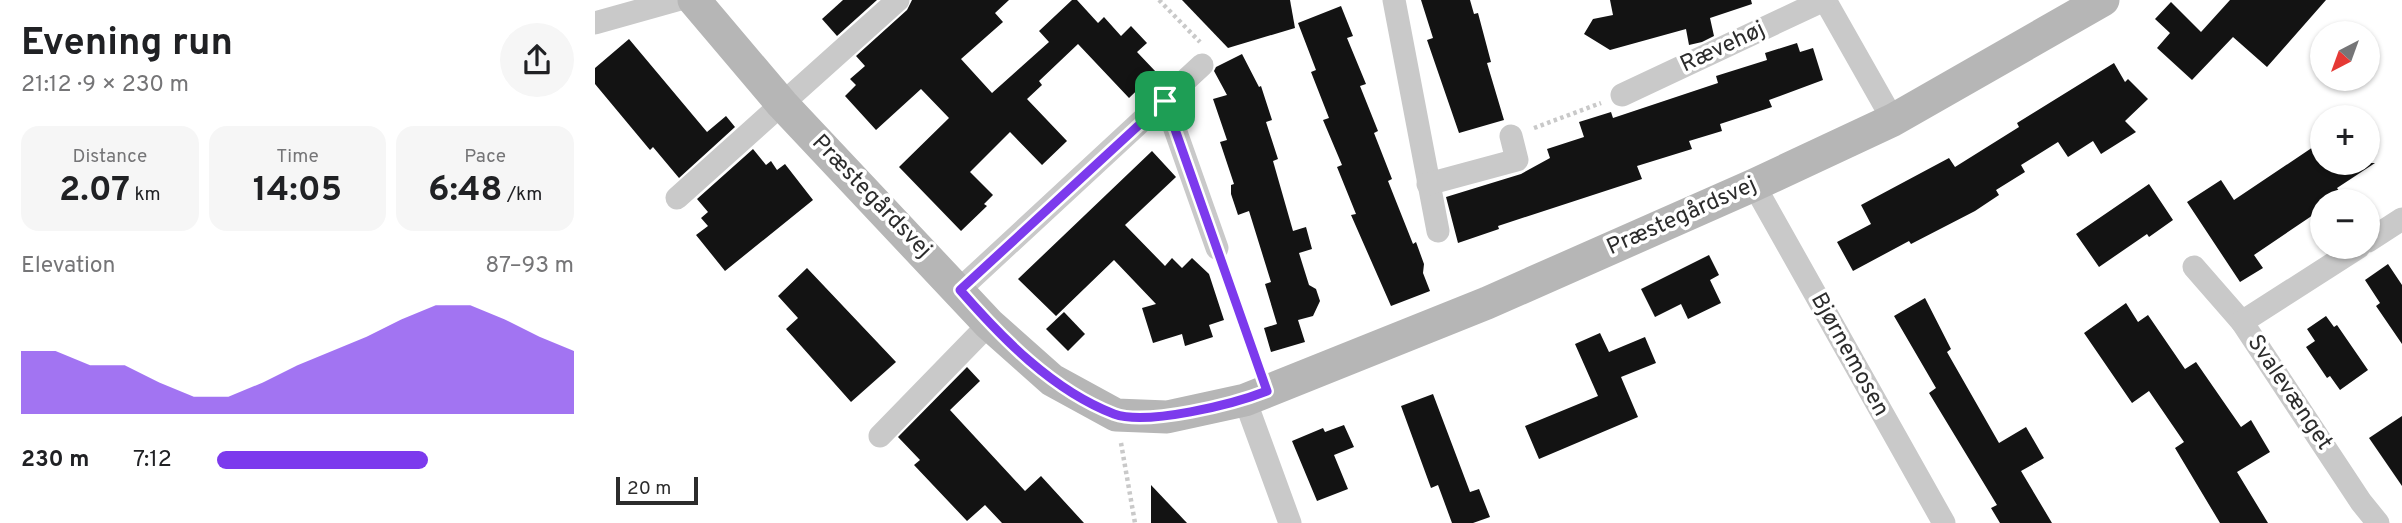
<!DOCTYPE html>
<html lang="en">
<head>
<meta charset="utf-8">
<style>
	:root { --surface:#fff; --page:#f6f6f6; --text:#202124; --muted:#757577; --accent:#7c3aed }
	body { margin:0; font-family:Overpass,sans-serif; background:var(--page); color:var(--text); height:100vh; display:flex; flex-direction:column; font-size:26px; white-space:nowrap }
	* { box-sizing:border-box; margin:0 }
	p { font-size:23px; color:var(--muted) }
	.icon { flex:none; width:38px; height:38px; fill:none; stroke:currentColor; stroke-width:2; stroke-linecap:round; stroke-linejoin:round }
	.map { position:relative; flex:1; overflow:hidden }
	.panel { display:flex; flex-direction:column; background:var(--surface); width:595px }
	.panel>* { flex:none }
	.needle { width:46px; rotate:221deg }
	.tools { position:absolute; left:1715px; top:21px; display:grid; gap:14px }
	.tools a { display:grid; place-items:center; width:70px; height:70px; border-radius:50%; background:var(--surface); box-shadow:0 2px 5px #0004; font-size:35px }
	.scale { position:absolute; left:21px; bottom:18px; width:82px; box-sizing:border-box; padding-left:7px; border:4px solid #2c2c2c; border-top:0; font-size:19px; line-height:24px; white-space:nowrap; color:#2c2c2c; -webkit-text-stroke:5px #fff; paint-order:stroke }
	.pin { position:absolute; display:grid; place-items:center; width:60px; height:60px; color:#fff; margin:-30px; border-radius:14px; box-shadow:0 4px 10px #0006 }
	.round { display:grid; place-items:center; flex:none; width:74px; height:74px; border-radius:37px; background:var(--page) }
	.headline { display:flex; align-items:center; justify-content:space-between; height:119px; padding:0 21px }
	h1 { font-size:38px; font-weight:700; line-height:52px }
	.stats { display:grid; grid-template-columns:repeat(3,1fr); gap:10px; height:119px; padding:7px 21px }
	.stats div { display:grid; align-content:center; border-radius:18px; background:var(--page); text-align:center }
	.stats b { font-size:35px; font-weight:700 }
	.stats small { font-size:19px; font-weight:400 }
	.stats p { font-size:19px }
	.chart { height:196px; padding:14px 21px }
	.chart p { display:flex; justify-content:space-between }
	.chart svg { width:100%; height:126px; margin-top:7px; fill:var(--accent); opacity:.7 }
	ul { padding:0 21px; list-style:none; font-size:23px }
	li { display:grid; grid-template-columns:112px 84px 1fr; align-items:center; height:52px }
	li i { height:18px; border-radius:9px; background:var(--accent) }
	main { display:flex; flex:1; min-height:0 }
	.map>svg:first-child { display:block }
	.building { fill:#131313 }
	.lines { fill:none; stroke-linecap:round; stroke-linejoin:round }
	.path { stroke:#c9c9c9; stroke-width:4.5; stroke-dasharray:3.5 3.5; stroke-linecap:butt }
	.street { stroke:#c9c9c9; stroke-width:23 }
	.secondary { stroke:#b6b6b6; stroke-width:33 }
	.route-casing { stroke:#fff; stroke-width:14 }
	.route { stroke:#7c3aed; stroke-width:9 }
	.labels { text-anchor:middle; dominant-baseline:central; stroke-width:7; stroke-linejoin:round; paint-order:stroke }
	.street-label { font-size:23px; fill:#2c2c2c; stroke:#fff }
</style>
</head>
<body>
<main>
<section class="panel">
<div class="headline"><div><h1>Evening run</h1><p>21:12 · 9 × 230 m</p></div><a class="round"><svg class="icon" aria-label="share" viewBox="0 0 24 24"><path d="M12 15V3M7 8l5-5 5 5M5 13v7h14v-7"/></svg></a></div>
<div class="stats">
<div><p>Distance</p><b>2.07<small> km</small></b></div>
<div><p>Time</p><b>14:05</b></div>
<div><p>Pace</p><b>6:48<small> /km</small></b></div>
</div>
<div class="chart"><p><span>Elevation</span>87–93 m</p>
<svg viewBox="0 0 160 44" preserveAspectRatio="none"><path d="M0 44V22L10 22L20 27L30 27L40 33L50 38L60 38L70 33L80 27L90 22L100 17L110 11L120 6L130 6L140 11L150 17L160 22V44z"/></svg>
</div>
<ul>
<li><b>230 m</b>7:12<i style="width:59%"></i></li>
</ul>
</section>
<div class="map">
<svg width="1807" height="523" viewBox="0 0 1807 523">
	<rect width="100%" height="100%" fill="#fff"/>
	<!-- building -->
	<g class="building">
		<polygon points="248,0 282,0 242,36 227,19"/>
		<polygon points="317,0 414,0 400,13 408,22 366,59 397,93 454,42 444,31 477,0 482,0 503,23 509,17 526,36 536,26 552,43 542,52 561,72 534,98 483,44 444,81 447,85 432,99 472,141 447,165 415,132 375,172 398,195 389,204 392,206 366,231 304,167 354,118 326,89 281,130 250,96 261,85 255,79 270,66 261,56 312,10"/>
		<polygon points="587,0 695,0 700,28 633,48"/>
		<polygon points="826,0 875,0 879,14 883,13 896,62 892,63 909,120 864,133 832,40 838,38"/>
		<polygon points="1015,0 1156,0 1157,4 1115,18 1119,36 1107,42 1094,45 1091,29 1015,50 989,34 998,19 1018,15"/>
		<polygon points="1635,0 1731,0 1672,67 1638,37 1597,80 1562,48 1575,33 1560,19 1576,2 1606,32"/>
		<polygon points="746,6 758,36 752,38 771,84 765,86 783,131 779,133 797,179 793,181 818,244 821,242 829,264 828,273 835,291 796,306 756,215 761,214 742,167 747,165 728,120 734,118 716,72 721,70 703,23"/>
		<polygon points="34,39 112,132 131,116 140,127 84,178 58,147 55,150 0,84 0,68"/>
		<polygon points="1202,43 1205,52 1218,48 1228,80 1174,100 1177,107 1125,124 1127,131 1094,141 1097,149 1042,166 1047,179 903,226 904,229 863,243 851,197 926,174 955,158 952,149 989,137 984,122 1016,112 1018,118 1123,83 1121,76 1172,60 1170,53"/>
		<polygon points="647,54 664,87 666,86 677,120 671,122 683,159 678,161 698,231 711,227 717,249 704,253 714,285 721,289 725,301 718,316 703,320 710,342 676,352 669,328 682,324 670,284 676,282 654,211 643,215 636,194 636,185 639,184 625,142 632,140 618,99 632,95 619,71 621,67"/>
		<polygon points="1519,63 1530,82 1533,79 1553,99 1530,121 1541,132 1506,154 1498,141 1473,157 1463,142 1426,165 1430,172 1401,190 1404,195 1380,211 1316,244 1314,241 1258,271 1242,242 1276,224 1266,205 1354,158 1360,167 1424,127 1422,123"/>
		<polygon points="1727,141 1727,163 1780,163 1742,188 1747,195 1738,201 1727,201 1727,209 1659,255 1668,268 1645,282 1592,202 1626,180 1639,200"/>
		<polygon points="158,149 171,165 176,161 182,170 190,164 218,200 130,271 101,235 113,226 106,218 113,212 102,199"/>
		<polygon points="557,151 581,177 530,225 570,266 577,258 587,268 597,258 614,274 629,320 614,325 618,337 590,346 587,334 558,343 547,308 561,304 519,260 461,316 423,279"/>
		<polygon points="1554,184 1578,220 1554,237 1552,234 1504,267 1481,234"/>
		<polygon points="1114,255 1124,275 1115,280 1126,303 1093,319 1086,304 1060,317 1046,289"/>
		<polygon points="1793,264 1807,285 1807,344 1781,306 1785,303 1770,280"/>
		<polygon points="212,268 301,362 256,402 191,329 203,318 183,296"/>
		<polygon points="1330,298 1356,349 1352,352 1404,443 1431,427 1449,458 1426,471 1457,523 1405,523 1396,508 1402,505 1334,393 1341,388 1299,316"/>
		<polygon points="1531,303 1543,322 1553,315 1590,369 1601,362 1646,427 1656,420 1675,452 1642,472 1673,523 1625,523 1580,448 1589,442 1554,391 1537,403 1489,333"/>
		<polygon points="469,312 490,334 473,351 451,329"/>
		<polygon points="1731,316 1739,327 1742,325 1773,370 1745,390 1735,376 1732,378 1711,347 1720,341 1712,329"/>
		<polygon points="1005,333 1014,352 1050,337 1061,363 1026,377 1043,417 944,459 930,426 1003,396 980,344"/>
		<polygon points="372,367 385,381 355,410 430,491 446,476 489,523 407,523 390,505 372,521 319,465 325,460 303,437"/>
		<polygon points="838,394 875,492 884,489 895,517 878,523 857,523 843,485 836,488 806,406"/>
		<polygon points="1807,416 1807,486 1774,438"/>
		<polygon points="749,425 759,447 739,455 753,489 722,501 697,441 728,428 730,432"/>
		<polygon points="556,485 592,523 556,523"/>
	</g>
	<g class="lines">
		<!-- path -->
		<g class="path">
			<polyline points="564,0 605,42"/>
			<polyline points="939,128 1006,103"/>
			<polyline points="629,269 662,363"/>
			<polyline points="526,443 540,523"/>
		</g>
		<!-- street -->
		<g class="street">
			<polyline points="799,0 843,231"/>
			<polyline points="1230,0 1298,120"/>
			<polyline points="0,23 82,0"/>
			<polyline points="1027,95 1229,0"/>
			<polyline points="570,101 622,248"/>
			<polyline points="833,184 922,160 916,136"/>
			<polyline points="1159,185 1349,523"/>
			<polyline points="82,198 303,0"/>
			<polyline points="1773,241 1807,219"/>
			<polyline points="1599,267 1647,322 1766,502 1783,523"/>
			<polyline points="364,290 607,65"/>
			<polyline points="1647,322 1764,247"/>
			<polyline points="650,400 695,523"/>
			<polyline points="285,436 394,324"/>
		</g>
		<!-- secondary -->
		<polyline class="secondary" points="99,0 187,104 394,324 457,380 521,415 572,417 650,400 892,303 1159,185 1298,120 1508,0"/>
	</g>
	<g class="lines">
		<!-- route casing -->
		<g class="route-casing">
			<path id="route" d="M 570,101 L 672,391 C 639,404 552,426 519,414 C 457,390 407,338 365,290 Z"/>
		</g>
		<!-- route -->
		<use href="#route" class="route"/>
	</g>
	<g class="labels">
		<!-- street labels -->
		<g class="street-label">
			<text transform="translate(1128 48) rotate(-25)">Rævehøj</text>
			<text transform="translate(276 197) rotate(46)">Præstegårdsvej</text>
			<text transform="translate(1087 217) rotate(-24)">Præstegårdsvej</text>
			<text transform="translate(1254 355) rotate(61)">Bjørnemosen</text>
			<text transform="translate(1694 393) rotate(56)">Svalevænget</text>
		</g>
	</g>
</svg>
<div class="tools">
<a><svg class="needle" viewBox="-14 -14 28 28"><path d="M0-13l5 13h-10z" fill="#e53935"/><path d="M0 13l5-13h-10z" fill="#757577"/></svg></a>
<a>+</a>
<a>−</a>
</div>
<div class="scale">20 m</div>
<div class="pin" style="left:570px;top:101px;background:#1e9e55"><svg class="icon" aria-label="arrive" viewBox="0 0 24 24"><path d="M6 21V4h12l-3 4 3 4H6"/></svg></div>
</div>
</main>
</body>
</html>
